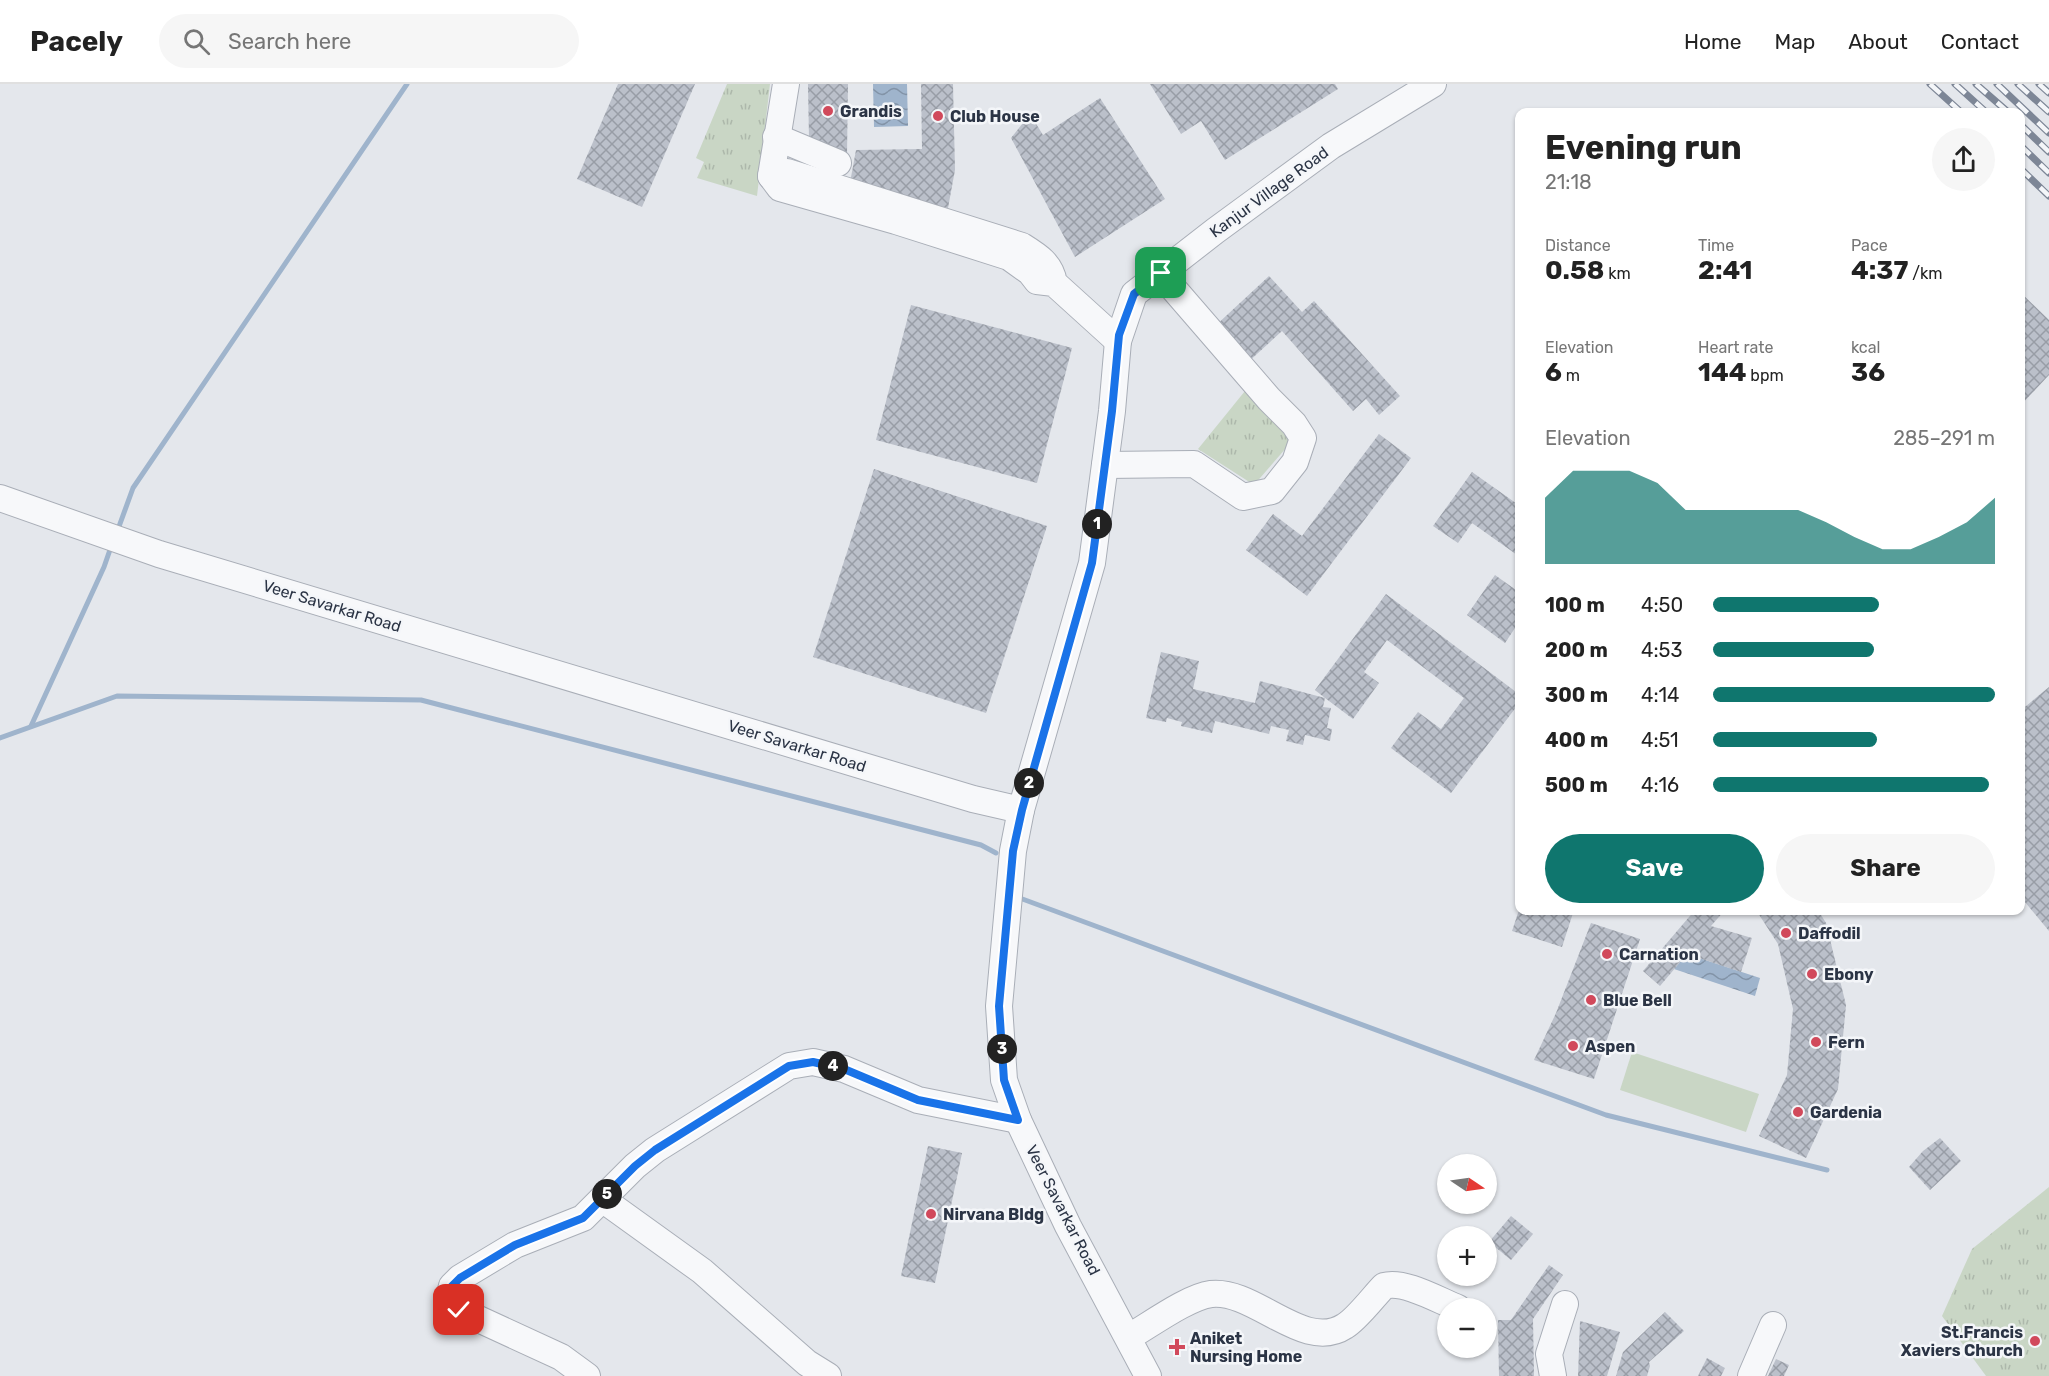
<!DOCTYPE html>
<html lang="en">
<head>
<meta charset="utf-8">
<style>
	:root { --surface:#fff; --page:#f6f6f6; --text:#222; --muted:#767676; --line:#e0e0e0; --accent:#0f766e }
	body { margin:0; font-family:Rubik,sans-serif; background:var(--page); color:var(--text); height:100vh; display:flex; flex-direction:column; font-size:22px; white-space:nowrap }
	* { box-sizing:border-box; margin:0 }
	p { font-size:20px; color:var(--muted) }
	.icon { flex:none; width:33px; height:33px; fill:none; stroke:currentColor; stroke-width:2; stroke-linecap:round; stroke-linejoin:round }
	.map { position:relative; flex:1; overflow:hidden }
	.drawer { position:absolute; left:1515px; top:24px; width:510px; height:807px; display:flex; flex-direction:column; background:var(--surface); border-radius:12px; box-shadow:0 2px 4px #0004 }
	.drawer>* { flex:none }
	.needle { width:39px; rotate:103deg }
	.controls { position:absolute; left:1437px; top:1070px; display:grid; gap:12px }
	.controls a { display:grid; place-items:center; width:60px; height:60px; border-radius:50%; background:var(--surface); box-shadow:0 2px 4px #0004; font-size:30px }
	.pin { position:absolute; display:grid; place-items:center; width:51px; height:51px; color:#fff; margin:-26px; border-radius:12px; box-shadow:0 3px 9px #0006 }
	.km { position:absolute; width:30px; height:30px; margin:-15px; border-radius:50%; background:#222; color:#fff; font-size:16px; line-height:30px; text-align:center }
	.round { display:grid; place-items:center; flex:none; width:63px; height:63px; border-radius:32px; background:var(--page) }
	.summary { display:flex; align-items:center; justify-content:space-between; height:102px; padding:0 30px }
	h1 { font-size:33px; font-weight:700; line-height:45px }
	.figures { display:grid; grid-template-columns:repeat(3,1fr); gap:9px; height:102px; padding:6px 30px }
	.figures div { display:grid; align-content:center }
	.figures b { font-size:26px; font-weight:700 }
	.figures small { font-size:16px; font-weight:400 }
	.figures p { font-size:16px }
	.chart { height:168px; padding:12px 30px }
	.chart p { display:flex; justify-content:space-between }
	.chart svg { width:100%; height:108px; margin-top:6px; fill:var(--accent); opacity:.7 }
	.cta { display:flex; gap:12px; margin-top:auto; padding:12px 30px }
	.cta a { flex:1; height:69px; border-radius:36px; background:var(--accent); color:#fff; font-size:24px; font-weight:700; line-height:69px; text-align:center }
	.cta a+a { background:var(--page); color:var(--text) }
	ul { padding:0 30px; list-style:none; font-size:20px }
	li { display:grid; grid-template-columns:96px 72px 1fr; align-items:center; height:45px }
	li i { height:15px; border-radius:8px; background:var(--accent) }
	header { display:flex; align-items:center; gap:36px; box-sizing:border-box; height:84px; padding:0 30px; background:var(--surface); border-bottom:2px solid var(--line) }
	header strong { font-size:28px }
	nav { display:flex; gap:33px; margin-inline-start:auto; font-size:21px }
	.search { width:420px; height:54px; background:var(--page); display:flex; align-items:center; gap:15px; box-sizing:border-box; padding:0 21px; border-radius:33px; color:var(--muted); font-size:22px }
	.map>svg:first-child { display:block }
	.grass { fill:#c9d6c5 }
	.park { fill:url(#park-tufts) }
	.water { fill:url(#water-waves) }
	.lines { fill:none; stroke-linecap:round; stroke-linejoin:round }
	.stream { stroke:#9fb4cc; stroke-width:5 }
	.building { fill:url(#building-cross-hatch) }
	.minor-casing { stroke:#a9aeb7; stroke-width:28 }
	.minor { stroke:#f7f8fa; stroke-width:26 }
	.rail-casing { stroke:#7d8696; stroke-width:7 }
	.rail { stroke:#f4f6f9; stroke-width:4.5; stroke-dasharray:14; stroke-linecap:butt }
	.route-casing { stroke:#fff; stroke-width:12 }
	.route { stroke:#1a73e8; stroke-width:8 }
	.poi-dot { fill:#d1495b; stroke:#f4f6f9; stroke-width:2 }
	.labels { text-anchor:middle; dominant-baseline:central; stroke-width:5; stroke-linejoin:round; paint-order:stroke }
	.poi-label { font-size:16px; font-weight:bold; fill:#2b3445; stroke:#f4f6f9; text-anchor:start }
	.street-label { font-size:16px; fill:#2b3445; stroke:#f4f6f9 }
</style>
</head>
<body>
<header>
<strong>Pacely</strong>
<div class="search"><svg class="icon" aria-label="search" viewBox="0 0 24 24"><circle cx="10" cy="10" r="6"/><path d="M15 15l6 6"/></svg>Search here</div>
<nav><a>Home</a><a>Map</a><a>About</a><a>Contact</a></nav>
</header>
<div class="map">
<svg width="2049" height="1292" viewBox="0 0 2049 1292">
	<defs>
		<pattern id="park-tufts" width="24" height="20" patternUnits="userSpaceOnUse" patternTransform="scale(1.5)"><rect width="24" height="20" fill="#c9d6c5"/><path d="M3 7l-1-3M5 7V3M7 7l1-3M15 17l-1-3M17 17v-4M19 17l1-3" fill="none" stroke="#adb8ab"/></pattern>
		<pattern id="water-waves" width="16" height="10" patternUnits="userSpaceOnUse" patternTransform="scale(1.5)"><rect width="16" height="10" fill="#9fb4cc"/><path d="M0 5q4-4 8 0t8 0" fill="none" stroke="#8293a7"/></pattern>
		<pattern id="building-cross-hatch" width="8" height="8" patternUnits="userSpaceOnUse" patternTransform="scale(1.5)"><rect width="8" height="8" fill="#bbc0ca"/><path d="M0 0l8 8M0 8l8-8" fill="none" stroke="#989da6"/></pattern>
	</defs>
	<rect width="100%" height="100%" fill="#e4e7ec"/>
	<!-- grass -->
	<polygon class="grass" points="1632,968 1759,1010 1746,1048 1620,1006"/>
	<!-- park -->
	<g class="park">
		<polygon points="727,0 770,0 757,112 697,94 704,78 696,74"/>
		<polygon points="1245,307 1293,356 1254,401 1198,365"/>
		<polygon points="2049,1103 2049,1292 1986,1292 1942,1232 1972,1165"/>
	</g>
	<!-- water -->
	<g class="water">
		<polygon points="873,0 907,0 908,42 874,43"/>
		<polygon points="1687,870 1760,894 1755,912 1674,885"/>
	</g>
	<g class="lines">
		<!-- stream -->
		<g class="stream">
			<polyline points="117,448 133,404 407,0"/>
			<polyline points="31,642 104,483 112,460"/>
			<polyline points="0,654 117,612 421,616 981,761 996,769"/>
			<polyline points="1017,813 1606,1031 1827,1086"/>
		</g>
	</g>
	<!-- building -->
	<g class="building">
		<polygon points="618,0 695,0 642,123 577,95"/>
		<polygon points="808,0 848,0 847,70 809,55"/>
		<polygon points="921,0 953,0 955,86 948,124 849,104 856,66 922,65"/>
		<polygon points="1150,0 1335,0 1338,5 1225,76 1201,37 1181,50"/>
		<polygon points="1100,14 1165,115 1075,173 1011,54 1030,30 1043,51"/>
		<polygon points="1269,192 1302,228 1314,217 1400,312 1379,331 1366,315 1353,327 1282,247 1246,280 1213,244"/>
		<polygon points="2020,208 2049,236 2049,291 2020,322"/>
		<polygon points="911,221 1072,264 1037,399 876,356"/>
		<polygon points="1379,350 1411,374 1307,512 1246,466 1273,430 1302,452"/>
		<polygon points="874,385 1047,442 986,629 813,573"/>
		<polygon points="1472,388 1520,422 1520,473 1472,439 1458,459 1433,442"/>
		<polygon points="1495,491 1516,506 1520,501 1520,543 1517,541 1505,559 1467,531"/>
		<polygon points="1386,510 1520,611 1520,618 1451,709 1391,664 1418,628 1441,645 1464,614 1387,556 1364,588 1379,599 1353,635 1325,614 1323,623 1331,624 1327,644 1332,645 1330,657 1305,651 1303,661 1286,657 1289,646 1271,642 1269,650 1215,637 1212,649 1181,642 1182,638 1167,634 1166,638 1146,634 1161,568 1199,577 1193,605 1255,619 1260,597 1325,614 1315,606"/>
		<polygon points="2049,603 2049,847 2020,812 2020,627"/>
		<polygon points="1519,826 1574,826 1562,863 1512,847"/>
		<polygon points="1695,826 1725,826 1711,842 1752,854 1741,888 1687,870 1660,902 1643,887"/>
		<polygon points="1756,826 1818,826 1826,839 1846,921 1838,1005 1806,1074 1759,1052 1787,991 1793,925 1778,860"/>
		<polygon points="1591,839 1640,855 1594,995 1534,976 1556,929"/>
		<polygon points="1940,1054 1961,1077 1930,1106 1909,1083 1923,1067"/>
		<polygon points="928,1062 962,1069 935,1199 901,1192"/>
		<polygon points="1511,1132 1533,1150 1511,1176 1489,1158"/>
		<polygon points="1549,1181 1563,1191 1533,1235 1534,1292 1499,1292 1498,1236 1511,1236"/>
		<polygon points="1665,1228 1684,1247 1649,1278 1650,1282 1647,1292 1616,1292 1623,1268"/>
		<polygon points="1580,1237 1620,1248 1607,1292 1578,1292"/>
		<polygon points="1707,1274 1725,1284 1721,1292 1698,1292"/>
		<polygon points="1776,1275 1789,1281 1784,1292 1768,1292"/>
	</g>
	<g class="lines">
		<!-- minor casing -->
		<g class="minor-casing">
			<g id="minor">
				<polyline points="776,53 838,79"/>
				<polyline points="771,92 786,0"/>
				<path d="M 1054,199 C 1051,180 1038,172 1022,162 L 787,88 L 771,92 L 780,104 L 896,137 L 1009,173 L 1030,188 L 1037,197 L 1054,199 L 1118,257"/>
				<polyline points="1105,381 1194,380 1243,413 1272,407 1295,378 1303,354 1294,340 1269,315 1160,189"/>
				<polyline points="0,414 159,470 973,715 1021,726"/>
				<polyline points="602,1115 702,1187 807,1279 828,1292"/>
				<path d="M 1129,1253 C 1150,1241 1188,1213 1211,1210 C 1255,1205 1304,1269 1345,1242 C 1357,1235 1374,1212 1384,1202 C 1404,1196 1438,1216 1458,1224"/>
				<polyline points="587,1292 561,1273 459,1226 449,1214 452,1202 460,1194 515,1161 583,1134 635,1082 655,1066 789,982 813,978 844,985 918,1016 1018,1036"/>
				<polyline points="1148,1292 1068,1142 1018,1036 1004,996 999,922 1013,767 1021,726 1092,479 1112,327 1118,257 1134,210 1215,147 1331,62 1433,0"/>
				<polyline points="1553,1292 1549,1270 1565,1220"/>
				<polyline points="1751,1292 1773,1241"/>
			</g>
		</g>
		<!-- minor -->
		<use href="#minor" class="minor"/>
		<!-- rail casing -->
		<g class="rail-casing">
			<g id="rail">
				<polyline points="1930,0 1961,28"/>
				<polyline points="1955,0 1986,28"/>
				<polyline points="1976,0 2008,28"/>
				<polyline points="1997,0 2049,49"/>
				<polyline points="2018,0 2049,28"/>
				<polyline points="2039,0 2049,9"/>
				<polyline points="2020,40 2049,68"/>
				<polyline points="2020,61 2049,89"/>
				<polyline points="2020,84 2049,112"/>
			</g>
		</g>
		<!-- rail -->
		<use href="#rail" class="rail"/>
	</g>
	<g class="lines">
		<!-- route casing -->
		<g class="route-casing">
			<polyline id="route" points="459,1226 449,1214 452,1202 460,1194 515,1161 583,1134 635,1082 655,1066 789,982 813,978 844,985 918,1016 1018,1036 1004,996 999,922 1013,767 1022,726 1092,479 1112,327 1119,251 1134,210 1161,189"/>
		</g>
		<!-- route -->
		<use href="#route" class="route"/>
	</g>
	<!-- markers -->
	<g class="poi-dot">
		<circle cx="828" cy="27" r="6"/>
		<circle cx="938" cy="32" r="6"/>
		<circle cx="1786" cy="849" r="6"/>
		<circle cx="1607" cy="870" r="6"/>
		<circle cx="1812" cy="890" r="6"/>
		<circle cx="1591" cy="916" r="6"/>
		<circle cx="1816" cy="958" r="6"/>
		<circle cx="1573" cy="962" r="6"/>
		<circle cx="1798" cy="1028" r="6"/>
		<circle cx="931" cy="1130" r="6"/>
		<circle cx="2035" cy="1257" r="6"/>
		<path d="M1174 1254h6v6h6v6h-6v6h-6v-6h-6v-6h6z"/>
	</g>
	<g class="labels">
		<!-- poi labels -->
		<g class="poi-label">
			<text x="840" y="27">Grandis</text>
			<text x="950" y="32">Club House</text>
			<text x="1798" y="849">Daffodil</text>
			<text x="1619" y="870">Carnation</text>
			<text x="1824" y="890">Ebony</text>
			<text x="1603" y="916">Blue Bell</text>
			<text x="1828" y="958">Fern</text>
			<text x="1585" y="962">Aspen</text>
			<text x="1810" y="1028">Gardenia</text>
			<text x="943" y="1130">Nirvana Bldg</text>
			<text x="2023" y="1248" text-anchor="end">St.Francis<tspan x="2023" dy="18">Xaviers Church</tspan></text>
			<text x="1190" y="1254">Aniket<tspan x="1190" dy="18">Nursing Home</tspan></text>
		</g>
		<!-- street labels -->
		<g class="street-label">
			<text transform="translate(1269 108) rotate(-36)">Kanjur Village Road</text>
			<text transform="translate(332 522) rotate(17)">Veer Savarkar Road</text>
			<text transform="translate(797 662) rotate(17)">Veer Savarkar Road</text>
			<text transform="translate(1063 1126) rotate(63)">Veer Savarkar Road</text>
		</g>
	</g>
</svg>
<div class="controls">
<a><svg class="needle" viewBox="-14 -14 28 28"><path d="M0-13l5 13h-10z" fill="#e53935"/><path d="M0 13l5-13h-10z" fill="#767676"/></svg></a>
<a>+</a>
<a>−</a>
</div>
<div class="pin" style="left:1161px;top:189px;background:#1e9e55"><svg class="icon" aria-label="arrive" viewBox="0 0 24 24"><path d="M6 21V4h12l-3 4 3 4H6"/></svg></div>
<div class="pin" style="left:459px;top:1226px;background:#d93025"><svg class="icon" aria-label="check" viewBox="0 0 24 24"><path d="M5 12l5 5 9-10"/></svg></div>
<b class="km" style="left:1097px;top:440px">1</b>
<b class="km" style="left:1029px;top:699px">2</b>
<b class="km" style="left:1002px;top:965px">3</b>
<b class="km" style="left:833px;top:982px">4</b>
<b class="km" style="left:607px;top:1110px">5</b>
<section class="drawer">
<div class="summary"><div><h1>Evening run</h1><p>21:18</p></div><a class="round"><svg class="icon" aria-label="share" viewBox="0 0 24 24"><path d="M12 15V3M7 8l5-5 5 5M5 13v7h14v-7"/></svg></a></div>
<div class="figures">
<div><p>Distance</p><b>0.58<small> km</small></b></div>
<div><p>Time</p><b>2:41</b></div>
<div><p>Pace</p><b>4:37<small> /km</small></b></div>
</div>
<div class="figures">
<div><p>Elevation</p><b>6<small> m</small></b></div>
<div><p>Heart rate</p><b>144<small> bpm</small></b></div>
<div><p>kcal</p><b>36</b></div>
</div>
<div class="chart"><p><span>Elevation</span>285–291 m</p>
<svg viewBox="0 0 160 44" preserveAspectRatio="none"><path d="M0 44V17L10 6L20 6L30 6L40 11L50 22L60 22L70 22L80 22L90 22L100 27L110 33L120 38L130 38L140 33L150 27L160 17V44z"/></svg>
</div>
<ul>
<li><b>100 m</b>4:50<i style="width:59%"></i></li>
<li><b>200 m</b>4:53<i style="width:57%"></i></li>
<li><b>300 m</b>4:14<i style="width:100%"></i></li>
<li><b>400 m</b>4:51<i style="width:58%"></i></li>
<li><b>500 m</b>4:16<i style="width:98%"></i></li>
</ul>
<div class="cta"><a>Save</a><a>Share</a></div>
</section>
</div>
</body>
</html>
